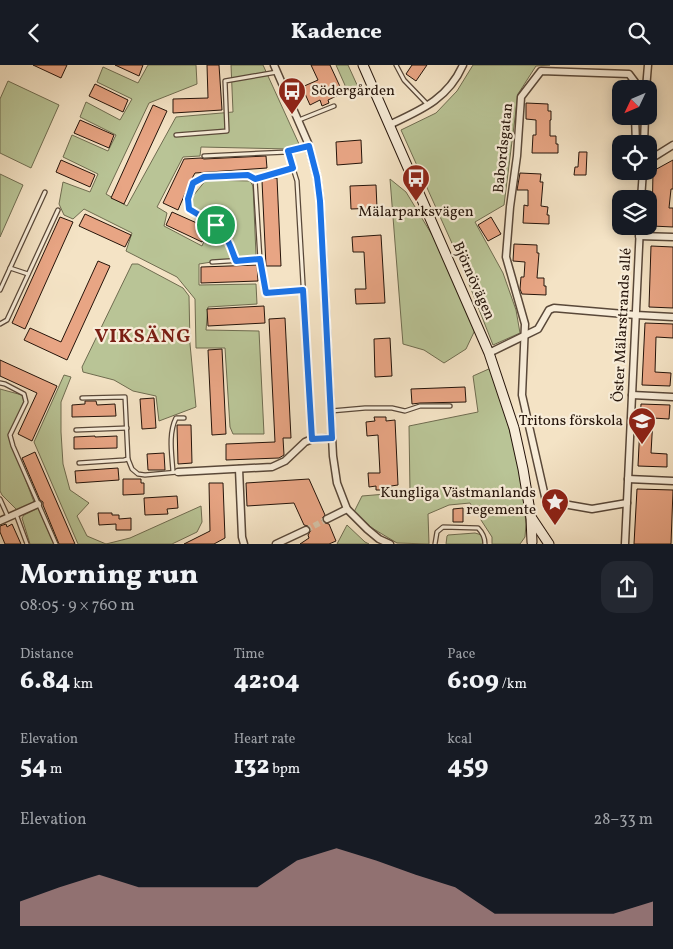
<!DOCTYPE html>
<html lang="en">
<head>
<meta charset="utf-8">
<style>
	:root { --surface:#171b24; --page:#242831; --text:#f1f3f6; --muted:#9ea1a6; --accent:#c59692 }
	body { margin:0; font-family:Vollkorn,serif; background:var(--page); color:var(--text); height:100vh; display:flex; flex-direction:column; font-size:19px; white-space:nowrap }
	* { box-sizing:border-box; margin:0 }
	p { font-size:16px; color:var(--muted) }
	.icon { flex:none; width:28px; height:28px; fill:none; stroke:currentColor; stroke-width:2; stroke-linecap:round; stroke-linejoin:round }
	.map { position:relative; height:479px; overflow:hidden }
	.details { display:flex; flex-direction:column; background:var(--surface); flex:1 }
	.details>* { flex:none }
	.needle { width:32px; rotate:226deg }
	.controls { position:absolute; left:612px; top:15px; display:grid; gap:10px }
	.controls a { display:grid; place-items:center; width:45px; height:45px; border-radius:10px; background:var(--surface); box-shadow:0 2px 12px #0003; font-size:25px }
	.pin { position:absolute; display:grid; place-items:center; width:42px; height:42px; color:#fff; margin:-21px; border:2px solid #fff; border-radius:50%; box-shadow:0 1px 5px #0007 }
	.round { display:grid; place-items:center; flex:none; width:52px; height:52px; border-radius:15px; background:var(--page) }
	.summary { display:flex; align-items:center; justify-content:space-between; height:85px; padding:0 20px }
	h1 { font-size:28px; font-weight:800; line-height:38px }
	.figures { display:grid; grid-template-columns:repeat(3,1fr); gap:8px; height:85px; padding:5px 20px }
	.figures div { display:grid; align-content:center }
	.figures b { font-size:25px; font-weight:800 }
	.figures small { font-size:14px; font-weight:400 }
	.figures p { font-size:14px }
	.chart { height:140px; padding:10px 20px }
	.chart p { display:flex; justify-content:space-between }
	.chart svg { width:100%; height:90px; margin-top:5px; fill:var(--accent); opacity:.7 }
	header { display:flex; justify-content:space-between; align-items:center; height:65px; padding:0 20px; background:var(--surface); font-size:22px; font-weight:800 }
	.map>svg:first-child { display:block }
	.green { fill:#b9c496; stroke:#6f6c50 }
	.building { fill:#e8a584; stroke:#25140a }
	.lines { fill:none; stroke-linecap:round; stroke-linejoin:round }
	.minor-tunnel { stroke:#d5c4a9; stroke-width:6; stroke-dasharray:6 3; stroke-linecap:butt }
	.service-casing { stroke:#594839; stroke-width:5.5 }
	.minor-casing { stroke:#594839; stroke-width:9 }
	.secondary-casing { stroke:#25140a; stroke-width:11 }
	.service { stroke:#f8edd9; stroke-width:3 }
	.minor { stroke:#f8edd9; stroke-width:6 }
	.secondary { stroke:#f8edd9; stroke-width:9 }
	.route-casing { stroke:#fff; stroke-width:10 }
	.route { stroke:#1a73e8; stroke-width:6 }
	.labels { text-anchor:middle; dominant-baseline:central; stroke-width:4.5; stroke-linejoin:round; paint-order:stroke }
	.poi-label { font-size:15px; fill:#25140a; stroke:#f8edd9; text-anchor:end }
	.street-label { font-size:15px; fill:#25140a; stroke:#f8edd9 }
	.district-label { font-size:20px; font-weight:bold; letter-spacing:1px; fill:#7a1f14; stroke:#f8edd9 }
</style>
</head>
<body>
<header><svg class="icon" aria-label="back" viewBox="0 0 24 24"><path d="M15 5l-7 7 7 7"/></svg>Kadence<svg class="icon" aria-label="search" viewBox="0 0 24 24"><circle cx="10" cy="10" r="6"/><path d="M15 15l6 6"/></svg></header>
<div class="map">
<svg width="673" height="479" viewBox="0 0 673 479">
	<rect width="100%" height="100%" fill="#f4e3c5"/>
	<filter id="stains"><feTurbulence type="fractalNoise" baseFrequency=".004" numOctaves="4"/><feColorMatrix values="0 0 0 0 .2 0 0 0 0 .09 0 0 0 0 .02 0 0 0 .5 -.17"/></filter>
	<radialGradient id="worn" r=".72"><stop offset=".6" stop-color="#630" stop-opacity="0"/><stop offset="1" stop-color="#630" stop-opacity=".3"/></radialGradient>
	<!-- green -->
	<g class="green">
		<polygon points="148,0 196,0 197,19 149,38 106,129 127,141 176,52 233,47 231,0 263,0 299,79 289,84 201,82 200,91 183,92 157,142 167,148 164,161 202,181 213,155 191,143 193,131 206,115 250,116 253,121 256,190 199,199 199,220 256,219 257,239 208,242 206,265 259,266 264,369 233,369 230,362 225,283 196,283 195,234 177,212 126,186 132,168 84,144 73,154 64,150 59,139 63,117 90,127 98,109 63,92 72,70 108,86 116,70 80,52 86,37 120,55 132,34 97,17 103,2 138,18"/>
		<polygon points="336,0 348,0 358,22 348,27"/>
		<polygon points="473,0 550,0 536,1 518,29 504,140 475,157 503,208 516,245 520,268 493,280 460,196 401,65 436,48 457,26"/>
		<polygon points="8,16 59,40 31,103 0,88 0,34"/>
		<polygon points="0,109 23,120 0,172"/>
		<polygon points="390,114 406,127 437,178 475,265 466,284 444,298 424,285 403,279"/>
		<polygon points="132,199 138,199 183,223 189,231 190,279 196,342 159,356 156,331 133,326 114,315 83,307 82,302"/>
		<polygon points="491,303 499,326 521,408 526,459 525,472 520,479 492,479 492,472 470,438 449,440 428,449 429,479 397,478 372,463 354,447 362,431 410,427 409,361 478,347 473,311"/>
		<polygon points="64,310 71,312 61,337 61,367 63,399 70,425 89,438 77,451 87,471 106,479 78,479 34,377"/>
		<polygon points="0,324 22,330 24,336 9,371 34,437 17,445 2,430 0,426"/>
		<polygon points="201,441 202,457 197,467 172,479 106,479 130,473"/>
		<polygon points="38,443 54,479 30,479 22,453 24,450"/>
		<polygon points="347,460 365,477 369,479 337,479"/>
		<polygon points="475,468 482,470 483,474 483,479 446,479 447,471 448,470"/>
	</g>
	<!-- building -->
	<g class="building">
		<polygon points="33,0 67,0 61,13"/>
		<polygon points="115,0 143,0 139,11"/>
		<polygon points="207,0 219,0 222,45 173,48 173,34 208,33"/>
		<polygon points="311,0 330,0 343,28 328,35 329,38 322,41 320,35 310,40 302,22 318,15"/>
		<polygon points="412,0 427,0 416,16 406,9"/>
		<polygon points="95,19 128,35 123,47 89,31"/>
		<polygon points="526,38 548,39 548,46 551,46 551,55 550,55 550,71 556,71 556,79 558,79 558,88 532,88 533,70 536,70 536,55 526,54"/>
		<polygon points="153,40 167,46 124,139 111,133"/>
		<polygon points="80,55 114,70 109,83 74,68"/>
		<polygon points="361,75 362,98 337,100 336,77"/>
		<polygon points="579,87 587,87 586,110 574,110 575,102 578,102"/>
		<polygon points="266,91 267,103 195,108 190,117 178,145 163,138 184,94 201,93 204,94"/>
		<polygon points="61,95 95,110 90,122 56,107"/>
		<polygon points="673,95 673,124 671,124 669,143 673,143 673,162 652,161 653,106"/>
		<polygon points="520,108 541,109 540,117 543,117 541,141 548,142 547,150 549,150 549,159 523,158 524,140 528,141 528,125 517,125"/>
		<polygon points="277,113 281,201 266,201 262,116 268,114"/>
		<polygon points="376,120 377,143 351,144 350,121"/>
		<polygon points="172,147 208,163 202,177 166,160"/>
		<polygon points="85,149 131,170 125,182 79,161"/>
		<polygon points="60,152 73,157 25,264 12,258"/>
		<polygon points="491,152 501,169 488,176 478,160"/>
		<polygon points="381,170 385,238 356,239 355,224 366,224 364,187 353,187 352,172"/>
		<polygon points="514,179 537,180 537,188 539,188 537,213 544,213 544,221 546,221 546,230 522,229 520,224 521,212 524,212 525,197 513,196"/>
		<polygon points="651,181 673,182 673,243 649,242"/>
		<polygon points="98,196 110,201 67,295 24,275 30,263 61,277"/>
		<polygon points="257,200 258,216 201,218 201,202"/>
		<polygon points="264,241 265,258 208,261 207,244"/>
		<polygon points="285,253 291,373 283,373 284,390 279,393 226,395 226,379 275,377 269,254"/>
		<polygon points="645,258 673,259 673,273 656,272 655,307 671,308 670,321 642,320"/>
		<polygon points="390,273 392,311 375,312 374,274"/>
		<polygon points="222,284 226,369 212,370 208,285"/>
		<polygon points="0,295 57,321 32,376 18,369 37,328 0,311"/>
		<polygon points="465,322 466,337 420,338 412,339 411,324"/>
		<polygon points="154,333 156,363 142,364 140,334"/>
		<polygon points="85,336 96,336 97,340 115,339 116,351 72,352 72,340 85,339"/>
		<polygon points="641,339 670,340 669,354 653,353 651,388 667,389 667,402 638,401"/>
		<polygon points="374,352 386,352 386,356 395,355 398,420 391,421 391,425 376,425 376,421 369,422 368,408 380,408 378,370 367,371 366,357 375,356"/>
		<polygon points="177,360 191,360 192,398 178,399"/>
		<polygon points="95,371 95,372 117,371 117,383 74,384 74,372"/>
		<polygon points="35,387 75,479 59,479 43,440 43,437 40,435 22,393"/>
		<polygon points="164,388 165,405 148,405 147,389"/>
		<polygon points="118,403 119,415 76,418 75,406"/>
		<polygon points="123,414 141,414 141,418 144,418 144,429 123,430"/>
		<polygon points="309,414 325,450 323,452 322,456 325,458 329,459 336,476 329,479 300,479 309,473 308,470 311,465 308,461 304,460 294,438 247,441 246,418"/>
		<polygon points="209,418 223,418 225,473 214,479 184,479 210,466"/>
		<polygon points="637,424 673,425 671,479 634,479"/>
		<polygon points="177,431 178,443 167,444 168,449 145,450 144,433"/>
		<polygon points="463,443 463,457 453,457 453,444"/>
		<polygon points="98,448 112,448 112,450 119,450 119,454 131,453 131,465 116,465 116,459 99,460"/>
		<polygon points="6,459 7,462 12,459 21,479 5,479 0,467 0,461"/>
	</g>
	<g class="lines">
		<!-- minor-tunnel -->
		<polyline class="minor-tunnel" points="306,465 327,454"/>
		<!-- service casing -->
		<g class="service-casing">
			<g id="service">
				<polyline points="396,0 404,15 428,40"/>
				<polyline points="299,55 334,41"/>
				<polyline points="176,70 227,66 225,16 277,7"/>
				<polyline points="288,86 309,81"/>
				<polyline points="204,91 288,87 297,116 312,373"/>
				<polyline points="260,194 255,114 293,103"/>
				<path d="M 236,195 C 232,186 229,174 222,167 C 214,157 200,151 189,144 L 187,134 L 193,118 L 203,112 L 248,110 L 255,114"/>
				<polyline points="212,197 260,194 266,228 303,225"/>
				<polyline points="10,203 28,209"/>
				<polyline points="0,225 45,127"/>
				<polyline points="0,259 7,255 58,145"/>
				<polyline points="0,318 5,319 24,329 26,337 10,370 13,381 56,479"/>
				<polyline points="82,333 125,332 128,394 132,404 138,409 145,410 178,407"/>
				<polyline points="331,346 365,343 392,343 405,346 420,341 450,341"/>
				<polyline points="76,365 127,363"/>
				<polyline points="79,398 124,395 128,394"/>
				<path d="M 173,407 C 172,390 168,369 176,353 L 184,353"/>
				<polyline points="0,434 8,452"/>
				<polyline points="16,449 27,479"/>
				<path d="M 435,479 L 437,467 L 443,462 L 478,463 C 483,468 485,472 485,479"/>
			</g>
		</g>
		<!-- minor casing -->
		<g class="minor-casing">
			<g id="minor">
				<polyline points="274,0 308,78 317,112 320,135 333,391 337,418 347,444 367,464 379,474 390,479"/>
				<polyline points="646,24 648,0"/>
				<polyline points="635,51 636,79"/>
				<path d="M 389,60 C 421,45 448,34 463,0"/>
				<polyline points="644,79 645,51"/>
				<polyline points="649,95 673,80"/>
				<polyline points="641,134 643,106"/>
				<polyline points="639,171 673,172"/>
				<polyline points="489,288 538,264 549,245 554,243 636,250 673,252"/>
				<polyline points="632,330 673,332"/>
				<polyline points="239,404 242,472 244,479"/>
				<polyline points="178,407 272,402 285,396 305,377 312,374 332,373"/>
				<polyline points="628,414 673,416"/>
				<polyline points="627,438 592,444 546,436 522,330 525,259 506,192 510,142 517,91 521,32 541,6 629,9 635,17 635,24"/>
				<polyline points="327,454 347,444"/>
				<polyline points="0,456 38,439"/>
				<polyline points="276,479 306,465"/>
				<polyline points="625,479 640,161"/>
			</g>
		</g>
		<!-- secondary casing -->
		<g class="secondary-casing">
			<g id="secondary">
				<polyline points="363,0 489,288 514,363 523,404 531,452 532,477"/>
				<polyline points="531,452 549,479"/>
			</g>
		</g>
		<!-- service -->
		<use href="#service" class="service"/>
		<!-- minor -->
		<use href="#minor" class="minor"/>
		<!-- secondary -->
		<use href="#secondary" class="secondary"/>
	</g>
	<g class="lines">
		<!-- route casing -->
		<g class="route-casing">
			<path id="route" d="M 309,81 L 317,112 L 320,136 L 332,373 L 312,374 L 303,225 L 266,228 L 260,194 L 236,196 C 232,186 229,174 222,167 C 214,157 200,151 189,144 L 188,134 L 193,118 L 204,112 L 248,110 L 255,114 L 293,103 L 288,86 Z"/>
		</g>
		<!-- route -->
		<use href="#route" class="route"/>
	</g>
	<!-- icons -->
	<defs>
		<g id="bus-pin" transform="scale(1.4375)"><path d="M0 17L-7.5 6A9.5 9.5 0 1 1 7.5 6Z" fill="#8f2418" stroke="#f8edd9"/><path d="M-5-6H5V4H4V6H2V4H-2V6H-4V4H-5ZM-3.5-4V0h7V-4ZM-3.5 1.2v1.5H-2V1.2ZM2 1.2v1.5H3.5V1.2Z" fill="#fff"/></g>
		<g id="school-pin" transform="scale(1.4375)"><path d="M0 17L-7.5 6A9.5 9.5 0 1 1 7.5 6Z" fill="#8f2418" stroke="#f8edd9"/><path d="M0-5L7-2L0 1L-7-2ZM-4 1L0 2.5L4 1V4Q0 6-4 4Z" fill="#fff"/></g>
		<g id="sight-pin" transform="scale(1.4375)"><path d="M0 17L-7.5 6A9.5 9.5 0 1 1 7.5 6Z" fill="#8f2418" stroke="#f8edd9"/><path d="M0-6L1.8-2.2L6-1.7L2.9 1.2L3.7 5.4L0 3.3L-3.7 5.4L-2.9 1.2L-6-1.7L-1.8-2.2Z" fill="#fff"/></g>
	</defs>
	<g fill-rule="evenodd">
		<use href="#bus-pin" x="292" y="26"/>
		<use href="#bus-pin" x="416" y="113"/>
		<use href="#school-pin" x="642" y="356"/>
		<use href="#sight-pin" x="555" y="437"/>
	</g>
	<g class="labels">
		<!-- poi labels -->
		<g class="poi-label">
			<text x="311" y="26" text-anchor="start">Södergården</text>
			<text x="416" y="147" text-anchor="middle">Mälarparksvägen</text>
			<text x="623" y="356">Tritons förskola</text>
			<text x="536" y="428">Kungliga Västmanlands<tspan x="536" dy="17">regemente</tspan></text>
		</g>
		<!-- street labels -->
		<g class="street-label">
			<text transform="translate(504 83) rotate(-84)">Babordsgatan</text>
			<text transform="translate(473 216) rotate(66)">Björnövägen</text>
			<text transform="translate(623 260) rotate(-87)">Öster Mälarstrands allé</text>
		</g>
		<!-- district labels -->
		<g class="district-label">
			<text x="143" y="272">VIKSÄNG</text>
		</g>
	</g>
	<rect width="100%" height="100%" filter="url(#stains)"/>
	<rect width="100%" height="100%" fill="url(#worn)"/>
</svg>
<div class="controls">
<a><svg class="needle" viewBox="-14 -14 28 28"><path d="M0-13l5 13h-10z" fill="#e53935"/><path d="M0 13l5-13h-10z" fill="#9ea1a6"/></svg></a>
<a><svg class="icon" aria-label="locate" viewBox="0 0 24 24"><circle cx="12" cy="12" r="6"/><path d="M12 2v4M12 18v4M2 12h4M18 12h4"/></svg></a>
<a><svg class="icon" aria-label="layers" viewBox="0 0 24 24"><path d="M12 4l9 5-9 5-9-5zM3 14l9 5 9-5"/></svg></a>
</div>
<div class="pin" style="left:216px;top:160px;background:#1e9e55"><svg class="icon" aria-label="arrive" viewBox="0 0 24 24"><path d="M6 21V4h12l-3 4 3 4H6"/></svg></div>
</div>
<section class="details">
<div class="summary"><div><h1>Morning run</h1><p>08:05 · 9 × 760 m</p></div><a class="round"><svg class="icon" aria-label="share" viewBox="0 0 24 24"><path d="M12 15V3M7 8l5-5 5 5M5 13v7h14v-7"/></svg></a></div>
<div class="figures">
<div><p>Distance</p><b>6.84<small> km</small></b></div>
<div><p>Time</p><b>42:04</b></div>
<div><p>Pace</p><b>6:09<small> /km</small></b></div>
</div>
<div class="figures">
<div><p>Elevation</p><b>54<small> m</small></b></div>
<div><p>Heart rate</p><b>132<small> bpm</small></b></div>
<div><p>kcal</p><b>459</b></div>
</div>
<div class="chart"><p><span>Elevation</span>28–33 m</p>
<svg viewBox="0 0 160 44" preserveAspectRatio="none"><path d="M0 44V32L10 25L20 19L30 25L40 25L50 25L60 25L70 12L80 6L90 12L100 19L110 25L120 38L130 38L140 38L150 38L160 32V44z"/></svg>
</div>
</section>
</body>
</html>
